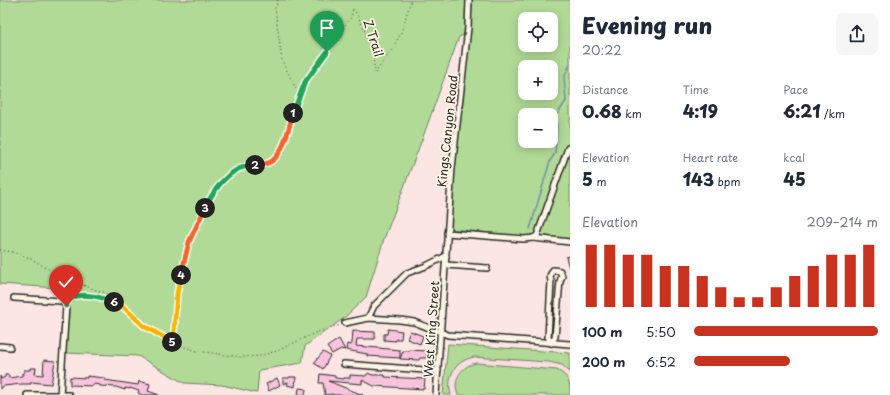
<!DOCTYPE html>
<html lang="en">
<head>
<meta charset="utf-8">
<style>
	:root { --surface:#fff; --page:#f6f6f7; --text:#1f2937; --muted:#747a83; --accent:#c8321e }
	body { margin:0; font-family:"Playpen Sans",sans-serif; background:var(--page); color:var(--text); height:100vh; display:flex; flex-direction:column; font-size:15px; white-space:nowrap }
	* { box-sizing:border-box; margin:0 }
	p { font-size:13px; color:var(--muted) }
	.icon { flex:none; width:22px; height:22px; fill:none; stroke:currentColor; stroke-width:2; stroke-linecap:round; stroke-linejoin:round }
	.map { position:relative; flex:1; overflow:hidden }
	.side { display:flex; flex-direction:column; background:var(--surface); width:320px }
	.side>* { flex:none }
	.controls { position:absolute; left:518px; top:12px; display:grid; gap:8px }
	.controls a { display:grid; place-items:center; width:40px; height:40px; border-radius:8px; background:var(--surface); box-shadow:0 2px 10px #0003; font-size:20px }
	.pin { position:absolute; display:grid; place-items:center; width:34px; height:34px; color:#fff; margin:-41px -17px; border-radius:50% 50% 50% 0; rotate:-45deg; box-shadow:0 0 4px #0007 }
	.pin .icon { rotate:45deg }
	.km { position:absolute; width:20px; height:20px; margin:-10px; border-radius:50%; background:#222; color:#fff; font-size:11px; line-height:20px; text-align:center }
	.round { display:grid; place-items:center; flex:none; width:42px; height:42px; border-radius:8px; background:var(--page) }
	.summary { display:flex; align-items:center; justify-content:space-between; height:68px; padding:0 12px }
	h1 { font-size:22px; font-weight:800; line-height:30px }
	.metrics { display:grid; grid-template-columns:repeat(3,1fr); gap:6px; height:68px; padding:4px 12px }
	.metrics div { display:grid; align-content:center }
	.metrics b { font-size:17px; font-weight:800 }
	.metrics small { font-size:11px; font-weight:400 }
	.metrics p { font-size:11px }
	.chart { height:112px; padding:8px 12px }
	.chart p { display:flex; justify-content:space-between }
	.chart svg { width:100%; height:72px; margin-top:4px; stroke:var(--accent); stroke-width:6 }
	ul { padding:0 12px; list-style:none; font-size:13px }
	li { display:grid; grid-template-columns:64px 48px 1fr; align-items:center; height:30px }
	li i { height:10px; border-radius:5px; background:var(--accent) }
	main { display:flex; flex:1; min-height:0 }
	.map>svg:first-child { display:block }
	.built { fill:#fadce2 }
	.green { fill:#b1da96; stroke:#6e8260; fill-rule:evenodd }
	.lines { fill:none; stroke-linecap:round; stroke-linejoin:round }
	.stream { stroke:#7192aa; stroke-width:1.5 }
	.building { fill:#f9c3de; stroke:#2b2b2b }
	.minor-casing { stroke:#2b2b2b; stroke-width:8 }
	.path { stroke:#2b2b2b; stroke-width:1; stroke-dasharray:1 3; stroke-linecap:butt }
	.minor { stroke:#fcf5e5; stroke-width:5 }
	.split-1-casing { stroke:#fff; stroke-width:8 }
	.split-2-casing { stroke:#fff; stroke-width:8 }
	.split-3-casing { stroke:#fff; stroke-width:8 }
	.split-4-casing { stroke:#fff; stroke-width:8 }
	.split-5-casing { stroke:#fff; stroke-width:8 }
	.split-6-casing { stroke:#fff; stroke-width:8 }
	.split-7-casing { stroke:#fff; stroke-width:8 }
	.split-1 { stroke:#22a559; stroke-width:5 }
	.split-2 { stroke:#f0652b; stroke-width:5 }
	.split-3 { stroke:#22a559; stroke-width:5 }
	.split-4 { stroke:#f0652b; stroke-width:5 }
	.split-5 { stroke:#f5b400; stroke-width:5 }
	.split-6 { stroke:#f5b400; stroke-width:5 }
	.split-7 { stroke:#22a559; stroke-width:5 }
	.labels { text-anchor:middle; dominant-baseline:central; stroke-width:3.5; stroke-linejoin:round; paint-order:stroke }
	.street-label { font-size:12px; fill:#2b2b2b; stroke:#fcf5e5 }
</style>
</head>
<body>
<main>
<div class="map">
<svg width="570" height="395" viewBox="0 0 570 395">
	<rect width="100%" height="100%" fill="#fbe6e3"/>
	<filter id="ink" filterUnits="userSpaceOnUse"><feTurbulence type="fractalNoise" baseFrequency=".025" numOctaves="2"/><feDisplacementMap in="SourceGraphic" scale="8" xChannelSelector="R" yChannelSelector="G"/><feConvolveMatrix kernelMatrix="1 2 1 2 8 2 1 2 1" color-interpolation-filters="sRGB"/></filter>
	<g filter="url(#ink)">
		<!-- built -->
		<polygon class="built" points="448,344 570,353 570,395 443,395"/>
		<!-- green -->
		<g class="green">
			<polygon points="0,0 466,0 464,35 459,37 423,137 384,239 366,297 344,318 305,346 302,363 259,370 257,393 222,385 184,383 138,356 66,353 69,304 58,288 0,284"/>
			<path d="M 469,0 L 570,0 L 570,241 L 451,229 L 452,169 ZM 525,19 L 551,19 L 551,45 L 525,45 ZM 525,67 L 551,67 L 551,93 L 525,93 ZM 525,115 L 551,115 L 551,141 L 525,141 Z"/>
			<path d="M 448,344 L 570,353 L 570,372 L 562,365 L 549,362 L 474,357 C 455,361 446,376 451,395 L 443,395 Z"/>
			<path d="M 476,363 L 557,370 C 569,376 570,383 570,395 L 458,395 C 452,380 461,366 476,363 Z"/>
		</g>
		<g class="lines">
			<!-- stream -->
			<polyline class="stream" points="530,229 550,161 555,153 557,128 556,116 566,101 564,78 570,64"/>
		</g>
		<!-- building -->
		<g class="building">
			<polygon points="570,256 570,268 569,268 566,257"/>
			<polygon points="388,329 402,331 401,339 396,339 396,341 384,340 384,334 387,334"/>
			<polygon points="353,331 375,332 375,339 357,339 356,346 400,350 400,358 367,356 367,354 346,350 347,344 351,345 352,343"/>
			<polygon points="410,331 423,336 420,344 407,339"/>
			<polygon points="339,339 345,350 341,349 332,354 327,347"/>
			<polygon points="410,350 427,351 426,358 420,358 419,360 400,359 403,351 410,351"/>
			<polygon points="323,352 330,356 323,369 314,363"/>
			<polygon points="44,360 55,361 51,384 31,382 31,384 22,384 4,386 0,389 0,376 1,379 5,377 5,375 9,375 9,378 22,376 22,373 24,374 24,370 30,370 30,368 36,368 35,374 43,375"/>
			<polygon points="368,373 372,375 385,375 385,377 425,379 424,389 374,386 362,380 362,384 328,381 363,395 333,395 333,394 325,395 323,383 319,383 320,374 335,376 335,378 344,379 344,378 350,378 350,375 366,376"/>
			<polygon points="87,376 105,378 105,380 138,385 139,381 150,384 148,391 159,395 142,395 138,393 139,391 130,388 130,389 125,388 125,390 116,387 100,386 100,385 93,384 93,386 70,385 70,377 87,378"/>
			<polygon points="289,377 296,377 295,387 287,385 288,382 283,384 283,378 289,378"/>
			<polygon points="277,378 280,385 269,391 266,384"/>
			<polygon points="299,388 306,389 305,395 298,395"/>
		</g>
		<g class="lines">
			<!-- minor casing -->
			<g class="minor-casing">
				<g id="minor">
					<polyline points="447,233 524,239 533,238 537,236 568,148"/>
					<polyline points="533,238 570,242"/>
					<polyline points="446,265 487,268"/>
					<polygon points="553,270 560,271 562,276 560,281 555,337 551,343 548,337 551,281 550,276"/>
					<polyline points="14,298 61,301 66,306 60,395"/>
					<polyline points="368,318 374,306 407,273 426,266 446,256"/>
					<polyline points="345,323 368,318 400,320 414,322 448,335 570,344"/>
					<polyline points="0,346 10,347"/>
					<polyline points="344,364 438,371"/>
					<polyline points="27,395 69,395"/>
					<polyline points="436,395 452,168 468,28 469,0"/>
				</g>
			</g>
			<!-- path -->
			<g class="path">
				<polyline points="278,0 275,8 282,61 299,95"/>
				<polyline points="0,250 13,252 30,258 63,278 111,295 143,326 170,342 197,351 241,357 260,356 277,351 317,332 340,325"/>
				<path d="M 68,301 C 76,288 109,300 120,304"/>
				<path d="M 173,343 C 176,315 177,288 183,261 C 187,244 196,228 203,212 C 210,197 219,180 233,171 C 254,157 267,175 282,147 L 297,101 L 305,82 L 327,52 L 340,37 L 345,25 L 351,18 L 353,8 C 365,27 373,51 375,73 L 391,51 L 401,33 L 411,0"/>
			</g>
			<!-- minor -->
			<use href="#minor" class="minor"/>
		</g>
	</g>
	<g class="lines" filter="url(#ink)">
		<!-- split-1 casing -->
		<g class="split-1-casing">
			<polyline id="split-1" points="293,113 305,82 327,52"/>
		</g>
		<!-- split-2 casing -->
		<g class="split-2-casing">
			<path id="split-2" d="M 255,165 C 259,164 264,165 268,163 C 283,158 289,127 293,113"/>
		</g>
		<!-- split-3 casing -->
		<g class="split-3-casing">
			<path id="split-3" d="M 205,208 C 215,187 230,166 255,165"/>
		</g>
		<!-- split-4 casing -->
		<g class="split-4-casing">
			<polyline id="split-4" points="181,275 189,242 205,208"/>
		</g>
		<!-- split-5 casing -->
		<g class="split-5-casing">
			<polyline id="split-5" points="172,342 173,343 177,294 181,275"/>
		</g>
		<!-- split-6 casing -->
		<g class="split-6-casing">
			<polyline id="split-6" points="114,302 120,304 144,326 172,342"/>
		</g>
		<!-- split-7 casing -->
		<g class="split-7-casing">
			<path id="split-7" d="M 66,306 L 70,298 C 84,292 100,297 114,302"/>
		</g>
		<!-- split-1 -->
		<use href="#split-1" class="split-1"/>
		<!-- split-2 -->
		<use href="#split-2" class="split-2"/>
		<!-- split-3 -->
		<use href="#split-3" class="split-3"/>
		<!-- split-4 -->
		<use href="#split-4" class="split-4"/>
		<!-- split-5 -->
		<use href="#split-5" class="split-5"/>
		<!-- split-6 -->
		<use href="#split-6" class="split-6"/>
		<!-- split-7 -->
		<use href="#split-7" class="split-7"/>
	</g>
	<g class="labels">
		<!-- street labels -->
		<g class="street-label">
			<text transform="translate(374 38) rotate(72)">Z Trail</text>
			<text transform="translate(447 131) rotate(-84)">Kings Canyon Road</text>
			<text transform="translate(431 329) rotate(-86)">West King Street</text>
		</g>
	</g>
</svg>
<div class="controls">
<a><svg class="icon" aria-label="locate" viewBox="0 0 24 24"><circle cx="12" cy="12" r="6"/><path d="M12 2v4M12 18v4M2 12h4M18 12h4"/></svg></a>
<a>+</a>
<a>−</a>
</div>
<div class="pin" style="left:327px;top:52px;background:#1e9e55"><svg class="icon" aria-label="arrive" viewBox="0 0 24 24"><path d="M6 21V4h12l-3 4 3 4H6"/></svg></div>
<div class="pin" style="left:66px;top:306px;background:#d93025"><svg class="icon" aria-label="check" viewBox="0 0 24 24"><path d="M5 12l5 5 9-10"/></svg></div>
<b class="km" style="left:293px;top:113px">1</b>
<b class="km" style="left:255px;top:165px">2</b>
<b class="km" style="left:205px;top:208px">3</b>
<b class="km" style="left:181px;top:275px">4</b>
<b class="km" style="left:172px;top:342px">5</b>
<b class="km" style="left:114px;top:302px">6</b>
</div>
<section class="side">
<div class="summary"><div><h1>Evening run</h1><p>20:22</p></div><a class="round"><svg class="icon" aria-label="share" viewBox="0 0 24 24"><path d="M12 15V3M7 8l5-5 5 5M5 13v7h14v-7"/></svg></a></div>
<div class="metrics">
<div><p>Distance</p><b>0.68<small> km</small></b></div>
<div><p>Time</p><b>4:19</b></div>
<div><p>Pace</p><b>6:21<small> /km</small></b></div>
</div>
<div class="metrics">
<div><p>Elevation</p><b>5<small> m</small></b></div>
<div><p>Heart rate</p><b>143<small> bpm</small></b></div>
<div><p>kcal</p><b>45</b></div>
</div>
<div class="chart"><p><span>Elevation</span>209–214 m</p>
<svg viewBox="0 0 160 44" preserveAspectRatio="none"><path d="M5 44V6M15 44V6M25 44V12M35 44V12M45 44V19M55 44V19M65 44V25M75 44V32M85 44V38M95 44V38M105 44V32M115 44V25M125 44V19M135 44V12M145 44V12M155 44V6"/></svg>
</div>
<ul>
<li><b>100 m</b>5:50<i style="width:100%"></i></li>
<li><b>200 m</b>6:52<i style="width:52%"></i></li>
</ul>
</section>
</main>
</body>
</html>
